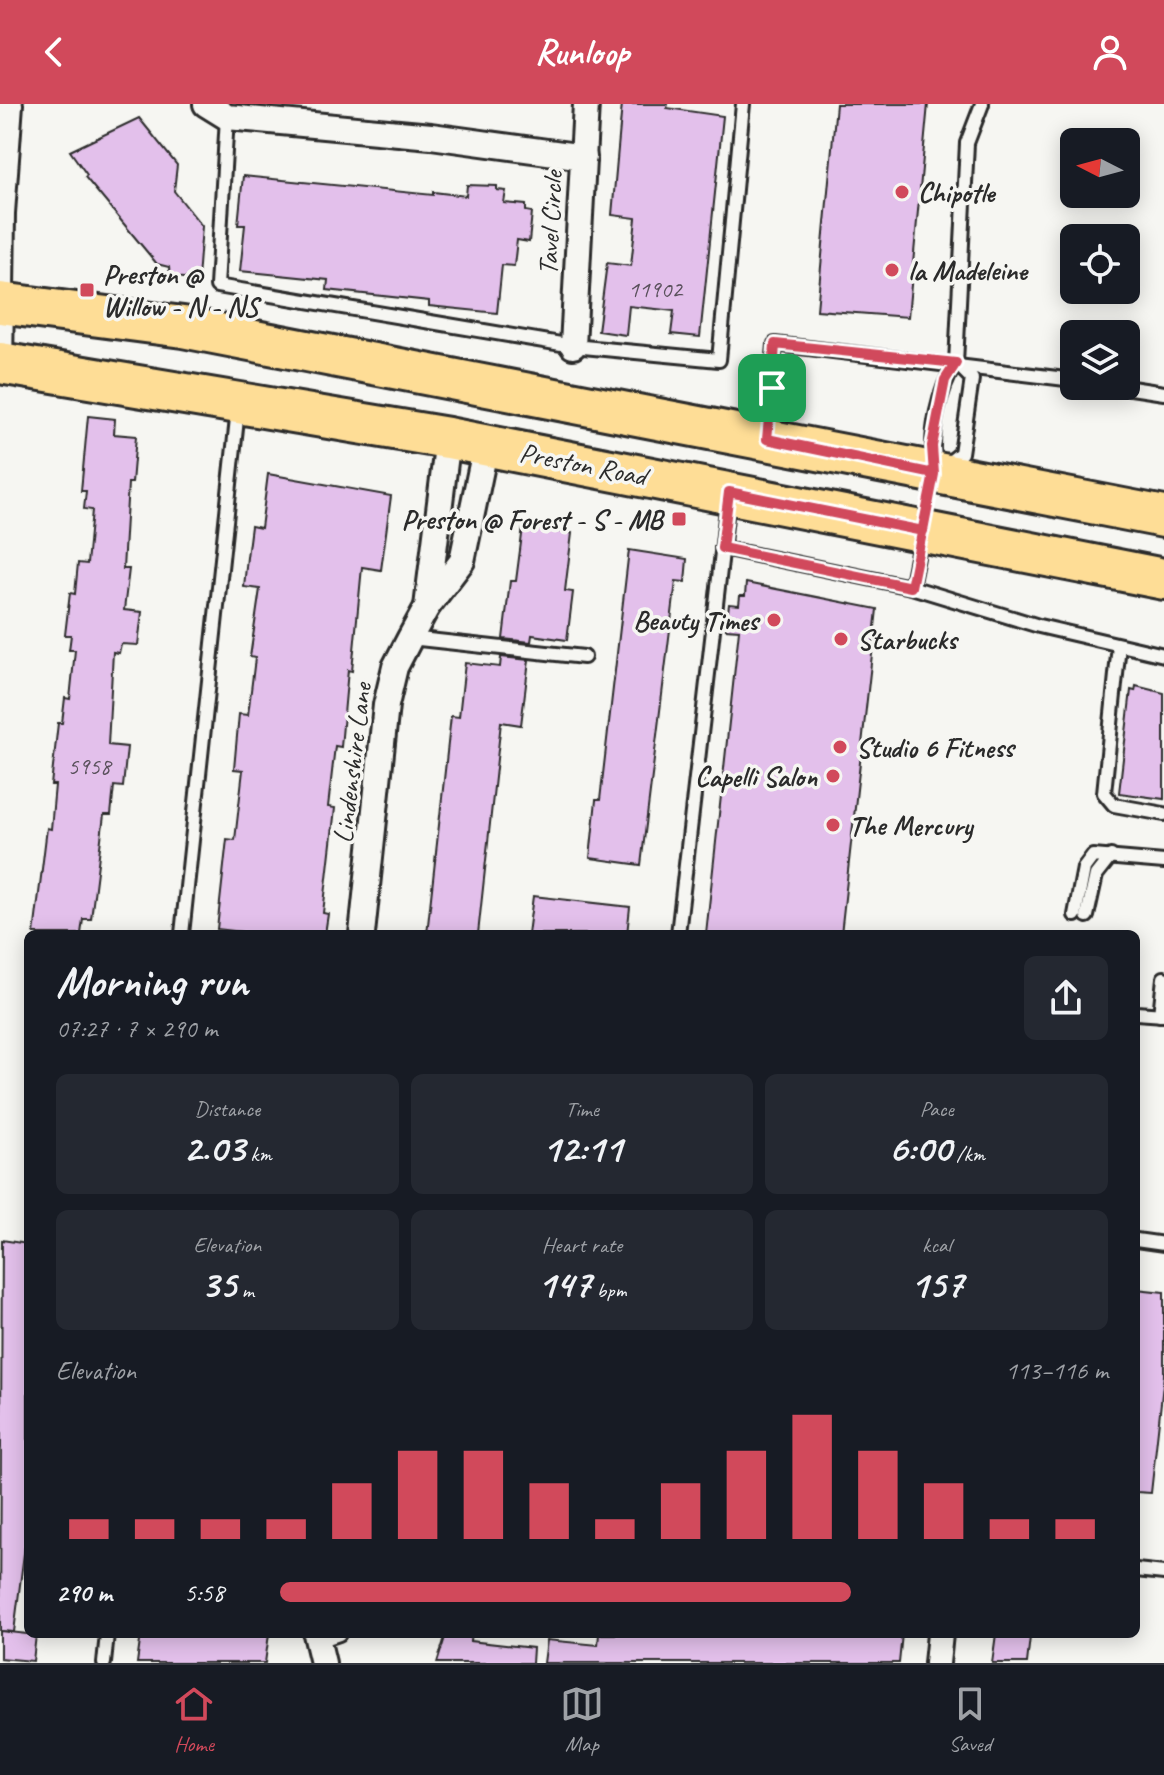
<!DOCTYPE html>
<html lang="en">
<head>
<meta charset="utf-8">
<style>
	:root { --surface:#171b24; --page:#242831; --text:#f1f3f6; --muted:#9ea1a6; --line:#363941; --accent:#d1495b }
	body { margin:0; font-family:Caveat,sans-serif; background:var(--page); color:var(--text); height:100vh; display:flex; flex-direction:column; font-size:30px; white-space:nowrap }
	* { box-sizing:border-box; margin:0 }
	p { font-size:26px; color:var(--muted) }
	.icon { flex:none; width:44px; height:44px; fill:none; stroke:currentColor; stroke-width:2; stroke-linecap:round; stroke-linejoin:round }
	.map { position:relative; flex:1; overflow:hidden }
	.panel { position:absolute; left:24px; top:826px; width:1116px; height:708px; display:flex; flex-direction:column; background:var(--surface); border-radius:12px; box-shadow:0 4px 20px #0003 }
	.panel>* { flex:none }
	.needle { width:52px; rotate:276deg }
	.fabs { position:absolute; left:1060px; top:24px; display:grid; gap:16px }
	.fabs a { display:grid; place-items:center; width:80px; height:80px; border-radius:12px; background:var(--surface); box-shadow:0 4px 20px #0003; font-size:40px }
	.pin { position:absolute; display:grid; place-items:center; width:68px; height:68px; color:#fff; margin:-34px; border-radius:16px; box-shadow:0 4px 12px #0006 }
	.round { display:grid; place-items:center; flex:none; width:84px; height:84px; border-radius:12px; background:var(--page) }
	.head { display:flex; align-items:center; justify-content:space-between; height:136px; padding:0 32px }
	h1 { font-size:44px; font-weight:800; line-height:60px }
	.stats { display:grid; grid-template-columns:repeat(3,1fr); gap:12px; height:136px; padding:8px 32px }
	.stats div { display:grid; align-content:center; border-radius:12px; background:var(--page); text-align:center }
	.stats b { font-size:40px; font-weight:800 }
	.stats small { font-size:22px; font-weight:400 }
	.stats p { font-size:22px }
	.chart { height:224px; padding:16px 32px }
	.chart p { display:flex; justify-content:space-between }
	.chart svg { width:100%; height:144px; margin-top:8px; stroke:var(--accent); stroke-width:6 }
	ul { padding:0 32px; list-style:none; font-size:26px }
	li { display:grid; grid-template-columns:128px 96px 1fr; align-items:center; height:60px }
	li i { height:20px; border-radius:10px; background:var(--accent) }
	header { display:flex; justify-content:space-between; align-items:center; height:104px; padding:0 32px; background:var(--accent); color:#fff; font-size:36px; font-weight:800 }
	.tab-bar { display:flex; justify-content:space-around; align-items:center; height:112px; border-top:2px solid var(--line); background:var(--surface); font-size:22px; color:var(--muted) }
	.tab-bar a { display:grid; justify-items:center; gap:4px }
	.tab-bar .on { color:var(--accent) }
	.map>svg:first-child { display:block }
	.building { fill:#e3c0eb; stroke:#2b2b2b; stroke-width:2 }
	.lines { fill:none; stroke-linecap:round; stroke-linejoin:round }
	.service-casing { stroke:#2b2b2b; stroke-width:18 }
	.minor-casing { stroke:#2b2b2b; stroke-width:30 }
	.primary-casing { stroke:#2b2b2b; stroke-width:46 }
	.service { stroke:#f6f6f2; stroke-width:12 }
	.minor { stroke:#f6f6f2; stroke-width:24 }
	.primary { stroke:#fedd96; stroke-width:40 }
	.route-casing { stroke:#fff; stroke-width:16 }
	.route { stroke:#d1495b; stroke-width:10 }
	.poi-dot { fill:#d1495b; stroke:#f6f6f2; stroke-width:3 }
	.labels { text-anchor:middle; dominant-baseline:central; stroke-width:7; stroke-linejoin:round; paint-order:stroke }
	.number-label { font-size:24px; fill:#59505b }
	.poi-label { font-size:28px; font-weight:bold; fill:#2b2b2b; stroke:#f6f6f2; text-anchor:start }
	.street-label { font-size:28px; fill:#2b2b2b; stroke:#f6f6f2 }
</style>
</head>
<body>
<header><svg class="icon" aria-label="back" viewBox="0 0 24 24"><path d="M15 5l-7 7 7 7"/></svg>Runloop<svg class="icon" aria-label="person" viewBox="0 0 24 24"><circle cx="12" cy="8" r="4"/><path d="M4 21q1-7 8-7t8 7"/></svg></header>
<div class="map">
<svg width="1164" height="1559" viewBox="0 0 1164 1559">
	<rect width="100%" height="100%" fill="#f6f6f2"/>
	<filter id="ink" filterUnits="userSpaceOnUse"><feTurbulence type="fractalNoise" baseFrequency=".0125" numOctaves="2"/><feDisplacementMap in="SourceGraphic" scale="16" xChannelSelector="R" yChannelSelector="G"/><feConvolveMatrix kernelMatrix="1 2 1 2 8 2 1 2 1" color-interpolation-filters="sRGB"/></filter>
	<g filter="url(#ink)">
		<!-- building -->
		<g class="building">
			<polygon points="622,0 668,0 667,4 723,12 700,233 671,230 674,207 629,202 626,231 598,227 607,159 631,162 636,114 612,111"/>
			<polygon points="836,0 928,0 908,213 817,206"/>
			<polygon points="139,14 177,61 174,87 202,122 198,175 170,173 169,163 157,160 85,73 87,71 70,47"/>
			<polygon points="243,72 433,91 433,88 466,92 467,81 497,82 497,86 506,87 504,99 526,101 526,107 532,108 529,138 517,136 514,162 502,161 497,209 429,202 429,197 327,186 328,176 240,167 245,121 238,121"/>
			<polygon points="88,312 115,315 114,330 136,332 132,379 128,379 123,465 129,465 124,506 142,508 138,541 121,540 119,549 113,548 108,641 127,643 123,683 114,682 111,711 104,711 91,815 83,815 81,830 34,830 47,724 51,725 55,681 51,681 58,619 62,619 65,594 70,595 75,546 69,546 71,531 65,531 70,489 75,490 78,459 87,460 92,406 84,405 86,387 81,387"/>
			<polygon points="268,370 391,392 381,466 362,463 352,567 348,566 341,643 335,642 328,703 335,704 323,809 328,810 325,830 260,830 217,825 227,735 235,736 243,666 234,665 239,610 248,611 255,554 250,553 260,485 244,483 247,453 251,422 261,424"/>
			<polygon points="523,423 572,429 565,487 573,488 567,536 532,531 531,538 503,535 510,477 516,477"/>
			<polygon points="629,446 687,455 685,478 676,477 641,761 590,754 596,696 600,696"/>
			<polygon points="746,479 877,505 841,830 706,830 739,526 726,525 729,500 739,501 740,492 745,492"/>
			<polygon points="501,553 529,556 521,621 501,618 478,830 427,830 451,612 459,613 465,559 500,563"/>
			<polygon points="1136,582 1164,589 1164,695 1119,689 1131,586 1135,587"/>
			<polygon points="533,792 630,803 627,830 528,830"/>
			<polygon points="2,1136 28,1140 28,1418 14,1528 0,1527"/>
			<polygon points="1136,1185 1164,1188 1164,1271 1151,1389 1136,1388"/>
			<polygon points="0,1527 36,1531 33,1557 0,1554"/>
			<polygon points="141,1530 269,1530 265,1559 137,1559"/>
			<polygon points="446,1530 471,1530 470,1537 533,1544 532,1559 437,1559"/>
			<polygon points="599,1530 902,1530 899,1559 544,1559 547,1536 598,1541"/>
			<polygon points="996,1530 1030,1533 1027,1559 992,1559"/>
		</g>
		<g class="lines">
			<!-- service casing -->
			<g class="service-casing">
				<g id="service">
					<polyline points="227,13 217,182 573,242 719,256 743,0"/>
					<polyline points="1118,282 1164,289"/>
					<polyline points="767,332 775,240 1074,276"/>
					<path d="M 934,361 C 930,328 938,287 956,259 L 967,39 L 982,0"/>
					<polyline points="946,361 961,349 972,275 956,259"/>
					<polyline points="722,444 911,483 1039,522 1164,551"/>
					<polyline points="911,483 921,434"/>
					<polyline points="410,534 584,553"/>
					<polyline points="1119,541 1104,689 1114,701 1164,710"/>
					<polyline points="1075,811 1084,764 1093,752 1164,758"/>
					<polyline points="1087,812 1096,771 1111,752"/>
					<polyline points="182,830 238,305"/>
					<polyline points="678,830 728,396"/>
					<polyline points="1136,909 1164,911"/>
					<polyline points="1160,911 1164,874"/>
					<polyline points="1136,1136 1164,1140"/>
					<polyline points="1136,1466 1164,1469"/>
					<polyline points="318,1537 339,1530"/>
					<polyline points="104,1559 107,1530"/>
				</g>
			</g>
			<!-- minor casing -->
			<g class="minor-casing">
				<g id="minor">
					<polyline points="206,0 227,13 431,32 584,53"/>
					<polyline points="573,242 586,0"/>
					<polyline points="0,267 2,109 10,0"/>
					<polyline points="427,503 448,334"/>
					<polyline points="362,830 386,601 395,563 410,534 427,503 462,457 486,341"/>
					<polyline points="316,1530 323,1559"/>
					<polyline points="937,1559 940,1530"/>
				</g>
			</g>
			<!-- primary casing -->
			<g class="primary-casing">
				<g id="primary">
					<polyline points="0,199 183,223 1164,413"/>
					<polyline points="0,259 448,334 1164,475"/>
				</g>
			</g>
			<!-- service -->
			<use href="#service" class="service"/>
			<!-- minor -->
			<use href="#minor" class="minor"/>
			<!-- primary -->
			<use href="#primary" class="primary"/>
		</g>
	</g>
	<g class="lines" filter="url(#ink)">
		<!-- route casing -->
		<g class="route-casing">
			<polyline id="route" points="772,284 767,335 934,370 923,427 729,388 722,444 911,483 934,370 932,342 945,276 956,259 775,240 772,284"/>
		</g>
		<!-- route -->
		<use href="#route" class="route"/>
	</g>
	<!-- markers -->
	<g class="poi-dot">
		<circle cx="902" cy="88" r="8"/>
		<circle cx="892" cy="166" r="8"/>
		<rect x="79" y="178" width="16" height="16" rx="4"/>
		<rect x="671" y="407" width="16" height="16" rx="4"/>
		<circle cx="774" cy="516" r="8"/>
		<circle cx="841" cy="535" r="8"/>
		<circle cx="840" cy="643" r="8"/>
		<circle cx="833" cy="672" r="8"/>
		<circle cx="833" cy="721" r="8"/>
	</g>
	<g class="labels">
		<!-- number labels -->
		<g class="number-label">
			<text x="655" y="185">11902</text>
			<text x="89" y="662">5958</text>
		</g>
		<!-- poi labels -->
		<g class="poi-label">
			<text x="918" y="88">Chipotle</text>
			<text x="908" y="166">la Madeleine</text>
			<text x="103" y="170">Preston @<tspan x="103" dy="32">Willow - N - NS</tspan></text>
			<text x="663" y="415" text-anchor="end">Preston @ Forest - S - MB</text>
			<text x="758" y="516" text-anchor="end">Beauty Times</text>
			<text x="857" y="535">Starbucks</text>
			<text x="856" y="643">Studio 6 Fitness</text>
			<text x="817" y="672" text-anchor="end">Capelli Salon</text>
			<text x="849" y="721">The Mercury</text>
		</g>
		<!-- street labels -->
		<g class="street-label">
			<text transform="translate(550 119) rotate(-87)">Tavel Circle</text>
			<text transform="translate(583 360) rotate(11)">Preston Road</text>
			<text transform="translate(352 659) rotate(-83)">Lindenshire Lane</text>
		</g>
	</g>
</svg>
<div class="fabs">
<a><svg class="needle" viewBox="-14 -14 28 28"><path d="M0-13l5 13h-10z" fill="#e53935"/><path d="M0 13l5-13h-10z" fill="#9ea1a6"/></svg></a>
<a><svg class="icon" aria-label="locate" viewBox="0 0 24 24"><circle cx="12" cy="12" r="6"/><path d="M12 2v4M12 18v4M2 12h4M18 12h4"/></svg></a>
<a><svg class="icon" aria-label="layers" viewBox="0 0 24 24"><path d="M12 4l9 5-9 5-9-5zM3 14l9 5 9-5"/></svg></a>
</div>
<div class="pin" style="left:772px;top:284px;background:#1e9e55"><svg class="icon" aria-label="arrive" viewBox="0 0 24 24"><path d="M6 21V4h12l-3 4 3 4H6"/></svg></div>
<section class="panel">
<div class="head"><div><h1>Morning run</h1><p>07:27 · 7 × 290 m</p></div><a class="round"><svg class="icon" aria-label="share" viewBox="0 0 24 24"><path d="M12 15V3M7 8l5-5 5 5M5 13v7h14v-7"/></svg></a></div>
<div class="stats">
<div><p>Distance</p><b>2.03<small> km</small></b></div>
<div><p>Time</p><b>12:11</b></div>
<div><p>Pace</p><b>6:00<small> /km</small></b></div>
</div>
<div class="stats">
<div><p>Elevation</p><b>35<small> m</small></b></div>
<div><p>Heart rate</p><b>147<small> bpm</small></b></div>
<div><p>kcal</p><b>157</b></div>
</div>
<div class="chart"><p><span>Elevation</span>113–116 m</p>
<svg viewBox="0 0 160 44" preserveAspectRatio="none"><path d="M5 44V38M15 44V38M25 44V38M35 44V38M45 44V27M55 44V17M65 44V17M75 44V27M85 44V38M95 44V27M105 44V17M115 44V6M125 44V17M135 44V27M145 44V38M155 44V38"/></svg>
</div>
<ul>
<li><b>290 m</b>5:58<i style="width:69%"></i></li>
</ul>
</section>
</div>
<nav class="tab-bar">
<a class="on"><svg class="icon" aria-label="home" viewBox="0 0 24 24"><path d="M3 11l9-7 9 7M6 9v11h12V9"/></svg>Home</a>
<a><svg class="icon" aria-label="map" viewBox="0 0 24 24"><path d="M3 6l6-2 6 2 6-2v14l-6 2-6-2-6 2zM9 4v14M15 6v14"/></svg>Map</a>
<a><svg class="icon" aria-label="saved" viewBox="0 0 24 24"><path d="M7 4h10v16l-5-4-5 4z"/></svg>Saved</a>
</nav>
</body>
</html>
